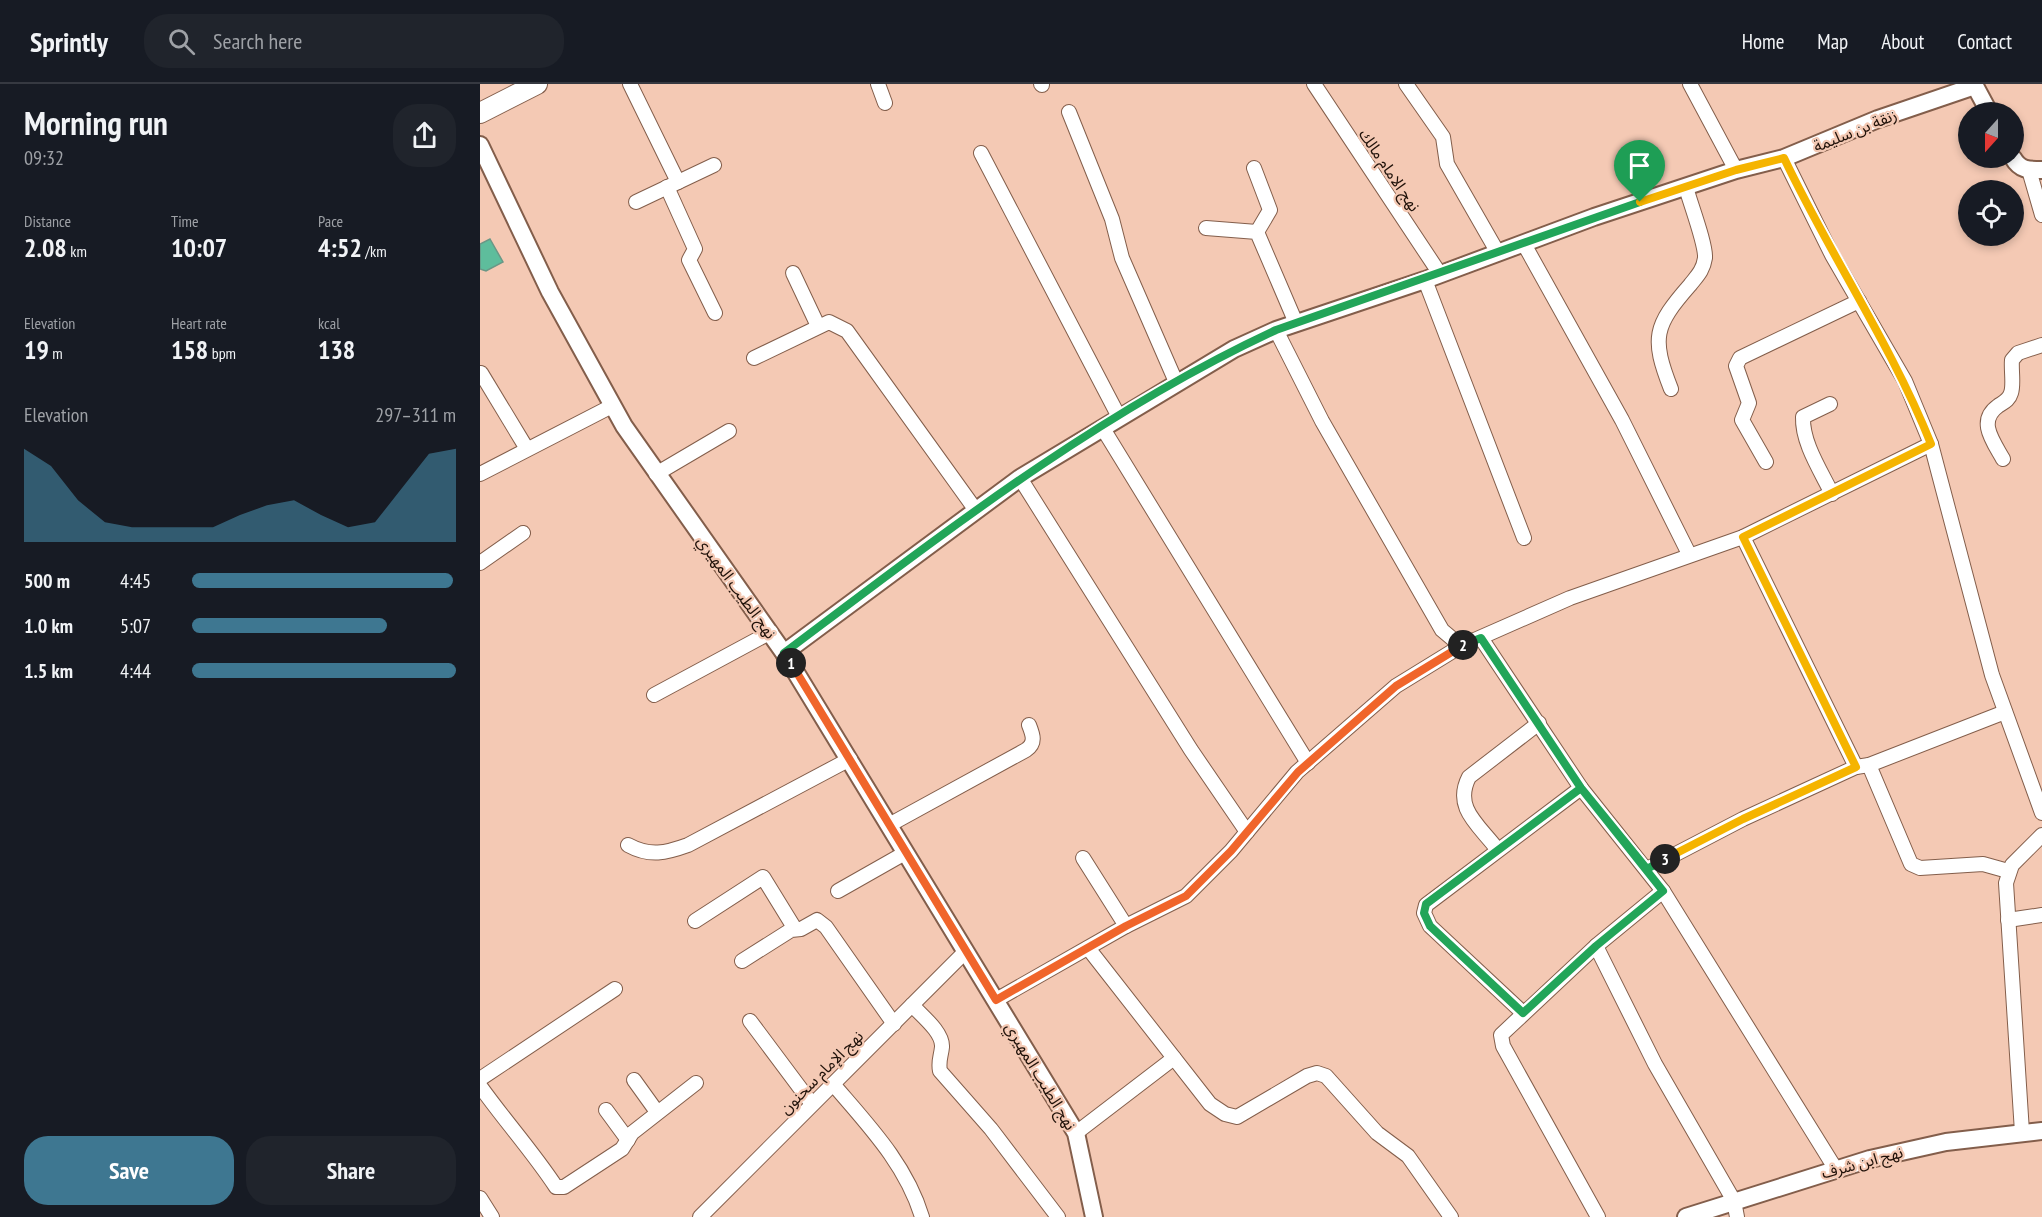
<!DOCTYPE html>
<html lang="en">
<head>
<meta charset="utf-8">
<style>
	:root { --surface:#171b24; --page:#20242c; --text:#f1f3f6; --muted:#9ea1a6; --line:#363941; --accent:#3e7791 }
	body { margin:0; font-family:"PT Sans Narrow","Noto Sans Arabic",sans-serif; background:var(--page); color:var(--text); height:100vh; display:flex; flex-direction:column; font-size:22px; white-space:nowrap }
	* { box-sizing:border-box; margin:0 }
	p { font-size:20px; color:var(--muted) }
	.icon { flex:none; width:33px; height:33px; fill:none; stroke:currentColor; stroke-width:2; stroke-linecap:round; stroke-linejoin:round }
	.map { position:relative; flex:1; overflow:hidden }
	.panel { display:flex; flex-direction:column; background:var(--surface); width:480px }
	.panel>* { flex:none }
	.needle { width:39px; rotate:201deg }
	.buttons { position:absolute; left:1478px; top:18px; display:grid; gap:12px }
	.buttons a { display:grid; place-items:center; width:66px; height:66px; border-radius:50%; background:var(--surface); box-shadow:0 3px 9px #0003; font-size:30px }
	.pin { position:absolute; display:grid; place-items:center; width:51px; height:51px; color:#fff; margin:-62px -26px; border-radius:50% 50% 50% 0; rotate:-45deg; box-shadow:0 0 6px #0007 }
	.pin .icon { rotate:45deg }
	.km { position:absolute; width:30px; height:30px; margin:-15px; border-radius:50%; background:#222; color:#fff; font-size:16px; line-height:30px; text-align:center }
	.round { display:grid; place-items:center; flex:none; width:63px; height:63px; border-radius:24px; background:var(--page) }
	.headline { display:flex; align-items:center; justify-content:space-between; height:102px; padding:0 24px }
	h1 { font-size:33px; font-weight:600; line-height:45px }
	.metrics { display:grid; grid-template-columns:repeat(3,1fr); gap:9px; height:102px; padding:6px 24px }
	.metrics div { display:grid; align-content:center }
	.metrics b { font-size:26px; font-weight:600 }
	.metrics small { font-size:16px; font-weight:400 }
	.metrics p { font-size:16px }
	.chart { height:168px; padding:12px 24px }
	.chart p { display:flex; justify-content:space-between }
	.chart svg { width:100%; height:108px; margin-top:6px; fill:var(--accent); opacity:.7 }
	.button { display:flex; gap:12px; margin-top:auto; padding:12px 24px }
	.button a { flex:1; height:69px; border-radius:24px; background:var(--accent); color:#fff; font-size:24px; font-weight:600; line-height:69px; text-align:center }
	.button a+a { background:var(--page); color:var(--text) }
	ul { padding:0 24px; list-style:none; font-size:20px }
	li { display:grid; grid-template-columns:96px 72px 1fr; align-items:center; height:45px }
	li i { height:15px; border-radius:8px; background:var(--accent) }
	header { display:flex; align-items:center; gap:36px; box-sizing:border-box; height:84px; padding:0 30px; background:var(--surface); border-bottom:2px solid var(--line) }
	header strong { font-size:28px }
	nav { display:flex; gap:33px; margin-inline-start:auto; font-size:21px }
	.search { width:420px; height:54px; background:var(--page); display:flex; align-items:center; gap:15px; box-sizing:border-box; padding:0 21px; border-radius:24px; color:var(--muted); font-size:22px }
	main { display:flex; flex:1; min-height:0 }
	.map>svg:first-child { display:block }
	.building { fill:#5ebd9c; stroke:#6a9786; stroke-width:1.5 }
	.lines { fill:none; stroke-linecap:round; stroke-linejoin:round }
	.minor-casing { stroke:#835e4b; stroke-width:16 }
	.tertiary-casing { stroke:#835e4b; stroke-width:20 }
	.secondary-casing { stroke:#835e4b; stroke-width:22 }
	.minor { stroke:#fff; stroke-width:14 }
	.tertiary { stroke:#fff; stroke-width:16 }
	.secondary { stroke:#fff; stroke-width:20 }
	.split-1-casing { stroke:#fff; stroke-width:12 }
	.split-2-casing { stroke:#fff; stroke-width:12 }
	.split-3-casing { stroke:#fff; stroke-width:12 }
	.split-4-casing { stroke:#fff; stroke-width:12 }
	.split-1 { stroke:#22a559; stroke-width:8 }
	.split-2 { stroke:#f0652b; stroke-width:8 }
	.split-3 { stroke:#22a559; stroke-width:8 }
	.split-4 { stroke:#f5b400; stroke-width:8 }
	.labels { text-anchor:middle; dominant-baseline:central; stroke-width:4.5; stroke-linejoin:round; paint-order:stroke }
	.street-label { font-size:16px; fill:#1f1109; stroke:#f4c9b4 }
</style>
</head>
<body>
<header>
<strong>Sprintly</strong>
<div class="search"><svg class="icon" aria-label="search" viewBox="0 0 24 24"><circle cx="10" cy="10" r="6"/><path d="M15 15l6 6"/></svg>Search here</div>
<nav><a>Home</a><a>Map</a><a>About</a><a>Contact</a></nav>
</header>
<main>
<section class="panel">
<div class="headline"><div><h1>Morning run</h1><p>09:32</p></div><a class="round"><svg class="icon" aria-label="share" viewBox="0 0 24 24"><path d="M12 15V3M7 8l5-5 5 5M5 13v7h14v-7"/></svg></a></div>
<div class="metrics">
<div><p>Distance</p><b>2.08<small> km</small></b></div>
<div><p>Time</p><b>10:07</b></div>
<div><p>Pace</p><b>4:52<small> /km</small></b></div>
</div>
<div class="metrics">
<div><p>Elevation</p><b>19<small> m</small></b></div>
<div><p>Heart rate</p><b>158<small> bpm</small></b></div>
<div><p>kcal</p><b>138</b></div>
</div>
<div class="chart"><p><span>Elevation</span>297–311 m</p>
<svg viewBox="0 0 160 44" preserveAspectRatio="none"><path d="M0 44V6L10 13L20 27L30 36L40 38L50 38L60 38L70 38L80 33L90 29L100 27L110 33L120 38L130 36L140 22L150 8L160 6V44z"/></svg>
</div>
<ul>
<li><b>500 m</b>4:45<i style="width:99%"></i></li>
<li><b>1.0 km</b>5:07<i style="width:74%"></i></li>
<li><b>1.5 km</b>4:44<i style="width:100%"></i></li>
</ul>
<div class="button"><a>Save</a><a>Share</a></div>
</section>
<div class="map">
<svg width="1562" height="1133" viewBox="0 0 1562 1133">
	<rect width="100%" height="100%" fill="#f4c9b4"/>
	<!-- building -->
	<polygon class="building" points="10,155 23,178 6,187 0,185 0,160"/>
	<g class="lines">
		<!-- minor casing -->
		<g class="minor-casing">
			<g id="minor">
				<polyline points="150,0 198,98"/>
				<polyline points="398,0 405,19"/>
				<polyline points="561,0 562,1"/>
				<polyline points="834,0 960,190"/>
				<polyline points="926,0 963,53 967,80 1018,169"/>
				<polyline points="1210,0 1256,86"/>
				<polyline points="589,28 632,135 642,174 696,298"/>
				<polyline points="501,69 639,333"/>
				<polyline points="1304,74 1352,171 1425,297 1451,360 1512,591 1562,729"/>
				<polyline points="774,84 790,126 777,148"/>
				<polyline points="1549,86 1562,131"/>
				<polyline points="187,103 215,165 209,176 235,229"/>
				<polyline points="156,118 234,81"/>
				<polyline points="726,144 777,148 816,239"/>
				<polyline points="1044,160 1142,336 1209,470"/>
				<polyline points="313,189 338,242"/>
				<polyline points="945,196 1044,454"/>
				<polyline points="796,246 842,337 962,546 981,562"/>
				<polyline points="274,274 349,238 367,247 495,425"/>
				<polyline points="1,289 47,365"/>
				<path d="M 1191,305 C 1171,254 1174,242 1210,201 C 1217,192 1223,187 1225,174 C 1226,160 1210,119 1206,103"/>
				<path d="M 1350,320 L 1323,333 C 1322,359 1341,387 1352,410"/>
				<polyline points="622,343 828,679"/>
				<path d="M 1523,375 C 1513,357 1497,337 1518,322 C 1524,318 1529,316 1531,309 C 1534,301 1531,286 1532,276 L 1538,269 L 1562,261"/>
				<polyline points="1286,378 1262,336 1269,319 1256,282 1260,274 1379,217"/>
				<polyline points="0,390 132,322"/>
				<polyline points="176,390 249,347"/>
				<polyline points="540,394 711,666 767,748"/>
				<polyline points="1263,453 1376,683"/>
				<polyline points="0,479 43,449"/>
				<polyline points="1001,554 1101,704 1183,807 1355,1084"/>
				<polyline points="174,611 291,548"/>
				<polyline points="1389,681 1431,780 1440,784 1503,780 1528,787"/>
				<path d="M 409,741 L 546,666 C 556,659 553,651 549,641"/>
				<path d="M 148,761 C 170,773 186,769 208,761 L 370,675"/>
				<path d="M 1017,765 C 999,741 973,724 989,693 L 1059,639"/>
				<polyline points="603,774 646,842"/>
				<polyline points="1167,785 1263,735 1376,683 1389,681 1525,628"/>
				<polyline points="358,807 425,769"/>
				<polyline points="1528,836 1562,831"/>
				<polyline points="215,837 283,793 315,845"/>
				<polyline points="1116,862 1175,980 1254,1117 1257,1133"/>
				<polyline points="608,864 730,1020 745,1030 757,1033 827,992 837,989 846,992 897,1049 928,1072 971,1133"/>
				<polyline points="262,877 311,846 321,845 337,836 346,843 414,940"/>
				<polyline points="516,916 646,842 706,812 751,767 817,688 916,602 981,562 1090,514 1263,453 1451,360"/>
				<path d="M 432,921 C 441,931 463,948 462,963 C 461,973 458,977 460,987 L 511,1045 L 578,1133"/>
				<polyline points="1043,929 950,842 944,829 946,821 1101,704"/>
				<polyline points="270,937 332,1020"/>
				<polyline points="0,995 135,905"/>
				<polyline points="154,996 177,1028"/>
				<path d="M 353,1000 C 388,1041 426,1080 442,1133"/>
				<path d="M 0,1002 C 25,1037 53,1068 76,1103 L 84,1103 L 142,1065 L 152,1049 L 216,999"/>
				<polyline points="126,1026 148,1056"/>
				<polyline points="1542,1048 1526,799 1532,781 1562,751"/>
				<polyline points="596,1049 694,974"/>
				<polyline points="0,1114 12,1133"/>
				<polyline points="220,1133 486,867"/>
				<polyline points="1118,1133 1023,962 1021,951 1116,862 1183,807"/>
			</g>
		</g>
		<!-- tertiary casing -->
		<g class="tertiary-casing">
			<g id="tertiary">
				<polyline points="0,61 70,208 144,342 304,569 596,1049 614,1133"/>
				<path d="M 1533,74 C 1540,86 1548,86 1562,86"/>
				<polyline points="304,569 540,394 754,265 796,246 945,196 1114,133 1256,86 1304,74 1398,35 1495,2 1509,28"/>
				<polyline points="1206,1133 1390,1075 1466,1058 1562,1047"/>
			</g>
		</g>
		<!-- secondary casing -->
		<g class="secondary-casing">
			<polyline id="secondary" points="0,29 57,0"/>
		</g>
		<!-- minor -->
		<use href="#minor" class="minor"/>
		<!-- tertiary -->
		<use href="#tertiary" class="tertiary"/>
		<!-- secondary -->
		<use href="#secondary" class="secondary"/>
	</g>
	<g class="lines">
		<!-- split-1 casing -->
		<g class="split-1-casing">
			<path id="split-1" d="M 311,579 L 304,569 C 461,451 617,329 796,246 L 1160,118"/>
		</g>
		<!-- split-2 casing -->
		<g class="split-2-casing">
			<polyline id="split-2" points="311,579 516,916 646,842 706,812 751,767 818,688 916,602 983,561"/>
		</g>
		<!-- split-3 casing -->
		<g class="split-3-casing">
			<polyline id="split-3" points="983,561 1001,554 1101,704 1183,807 1116,862 1043,929 950,842 944,829 946,820 1101,704 1167,785 1185,775"/>
		</g>
		<!-- split-4 casing -->
		<g class="split-4-casing">
			<path id="split-4" d="M 1160,118 L 1256,86 L 1304,74 C 1350,171 1411,260 1451,360 L 1263,453 L 1376,683 L 1263,735 L 1185,775"/>
		</g>
		<!-- split-1 -->
		<use href="#split-1" class="split-1"/>
		<!-- split-2 -->
		<use href="#split-2" class="split-2"/>
		<!-- split-3 -->
		<use href="#split-3" class="split-3"/>
		<!-- split-4 -->
		<use href="#split-4" class="split-4"/>
	</g>
	<g class="labels">
		<!-- street labels -->
		<g class="street-label">
			<text transform="translate(1375 46) rotate(-22)">زنقة بن سليمة</text>
			<text transform="translate(910 86) rotate(56)">نهج الامام مالك</text>
			<text transform="translate(257 503) rotate(54)">نهج الطيب المهيري</text>
			<text transform="translate(341 988) rotate(-45)">نهج الإمام سحنون</text>
			<text transform="translate(561 992) rotate(59)">نهج الطيب المهيري</text>
			<text transform="translate(1382 1078) rotate(-15)">نهج ابن شرف</text>
		</g>
	</g>
</svg>
<div class="buttons">
<a><svg class="needle" viewBox="-14 -14 28 28"><path d="M0-13l5 13h-10z" fill="#e53935"/><path d="M0 13l5-13h-10z" fill="#9ea1a6"/></svg></a>
<a><svg class="icon" aria-label="locate" viewBox="0 0 24 24"><circle cx="12" cy="12" r="6"/><path d="M12 2v4M12 18v4M2 12h4M18 12h4"/></svg></a>
</div>
<div class="pin" style="left:1160px;top:118px;background:#1e9e55"><svg class="icon" aria-label="arrive" viewBox="0 0 24 24"><path d="M6 21V4h12l-3 4 3 4H6"/></svg></div>
<b class="km" style="left:311px;top:579px">1</b>
<b class="km" style="left:983px;top:561px">2</b>
<b class="km" style="left:1185px;top:775px">3</b>
</div>
</main>
</body>
</html>
